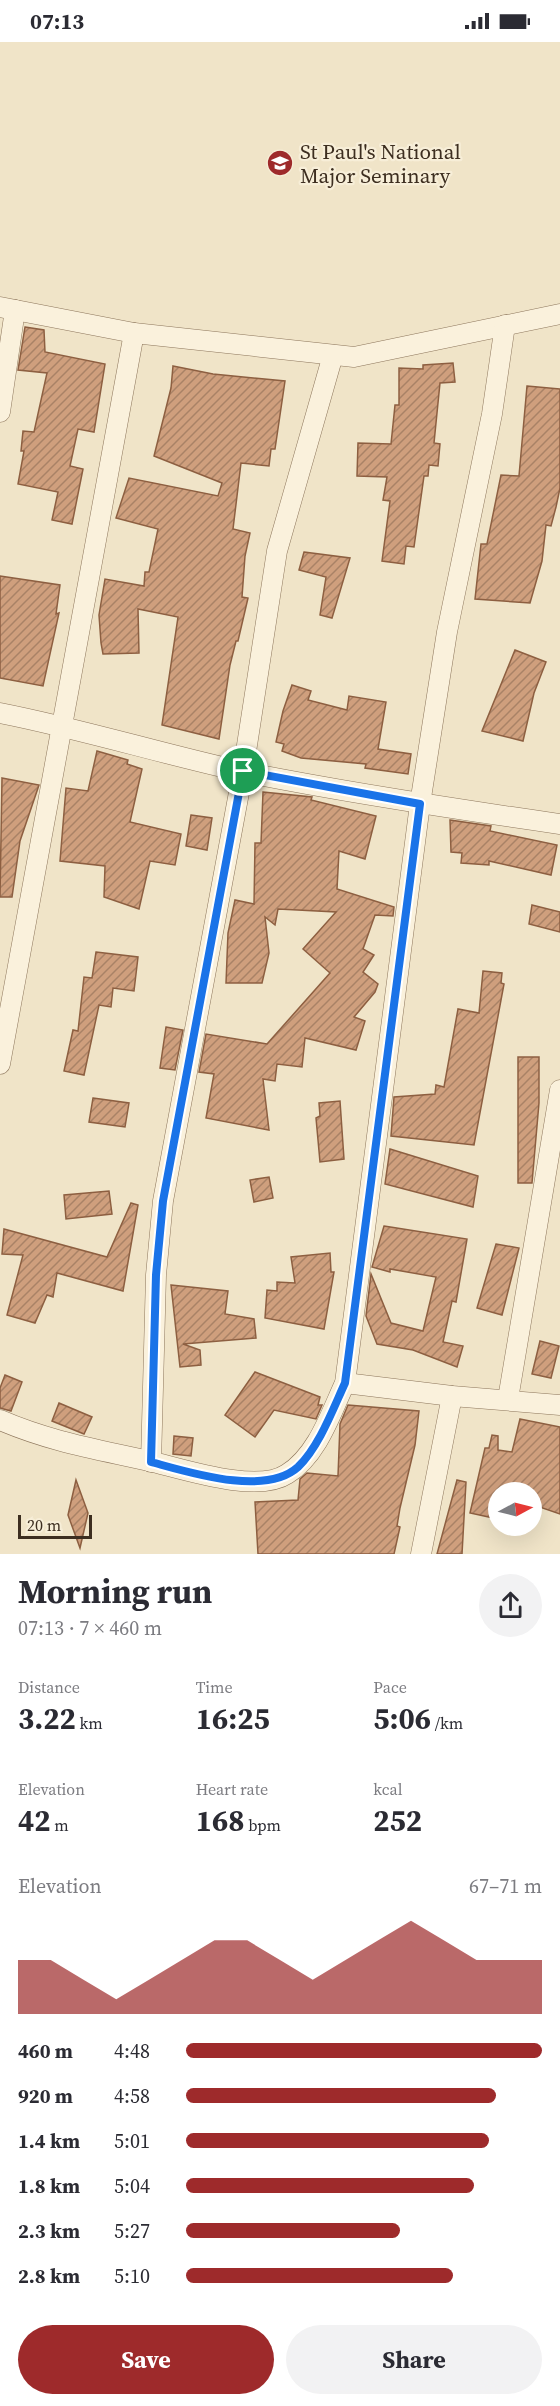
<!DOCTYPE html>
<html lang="en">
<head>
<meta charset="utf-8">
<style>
	:root { --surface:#fff; --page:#f2f2f3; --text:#2b2b33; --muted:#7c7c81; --accent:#9e2a2b }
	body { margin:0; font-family:"Source Serif 4",serif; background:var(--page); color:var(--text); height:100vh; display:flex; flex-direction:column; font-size:22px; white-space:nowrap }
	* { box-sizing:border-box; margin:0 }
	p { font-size:20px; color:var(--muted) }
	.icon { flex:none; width:33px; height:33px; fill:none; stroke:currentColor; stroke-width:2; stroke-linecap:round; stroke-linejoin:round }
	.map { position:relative; height:1512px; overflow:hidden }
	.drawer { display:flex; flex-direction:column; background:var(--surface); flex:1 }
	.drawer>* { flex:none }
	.needle { width:39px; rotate:83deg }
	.fabs { position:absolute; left:488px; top:1440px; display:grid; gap:12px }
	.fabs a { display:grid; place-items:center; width:54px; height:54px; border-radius:50%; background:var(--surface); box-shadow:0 6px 24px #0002; font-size:30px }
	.scale { position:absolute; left:18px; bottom:15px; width:74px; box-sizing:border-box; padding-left:6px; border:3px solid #3d2e20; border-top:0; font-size:16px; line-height:21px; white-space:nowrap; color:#3d2e20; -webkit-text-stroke:4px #f7eed8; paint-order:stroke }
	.pin { position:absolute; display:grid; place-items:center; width:51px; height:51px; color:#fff; margin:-26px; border:3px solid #fff; border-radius:50%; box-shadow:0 2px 6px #0007 }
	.round { display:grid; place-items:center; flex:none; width:63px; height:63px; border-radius:32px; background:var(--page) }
	.head { display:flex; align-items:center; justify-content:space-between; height:102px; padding:0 18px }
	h1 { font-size:33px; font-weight:700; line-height:45px }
	.metrics { display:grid; grid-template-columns:repeat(3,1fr); gap:9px; height:102px; padding:6px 18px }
	.metrics div { display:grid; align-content:center }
	.metrics b { font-size:30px; font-weight:700 }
	.metrics small { font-size:16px; font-weight:400 }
	.metrics p { font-size:16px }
	.chart { height:168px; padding:12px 18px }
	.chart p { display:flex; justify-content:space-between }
	.chart svg { width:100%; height:108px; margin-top:6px; fill:var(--accent); opacity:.7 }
	.primary-button { display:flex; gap:12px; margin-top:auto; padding:12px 18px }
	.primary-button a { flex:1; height:69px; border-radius:36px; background:var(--accent); color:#fff; font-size:24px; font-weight:700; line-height:69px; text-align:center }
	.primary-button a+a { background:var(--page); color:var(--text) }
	ul { padding:0 18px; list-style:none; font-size:20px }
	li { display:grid; grid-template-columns:96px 72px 1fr; align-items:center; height:45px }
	li i { height:15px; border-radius:8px; background:var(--accent) }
	.status { display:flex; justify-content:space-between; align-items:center; height:42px; padding:0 30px; background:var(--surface); direction:ltr }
	.status svg { height:16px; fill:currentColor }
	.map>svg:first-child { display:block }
	.building { fill:url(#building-hatch); stroke:#8d5f41; stroke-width:1.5 }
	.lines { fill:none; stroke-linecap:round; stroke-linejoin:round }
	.minor-casing { stroke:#8d765c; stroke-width:21 }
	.minor { stroke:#faf1dc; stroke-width:20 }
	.route-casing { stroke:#fff; stroke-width:12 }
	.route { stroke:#1a73e8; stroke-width:8 }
	.labels { text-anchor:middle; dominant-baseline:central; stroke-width:4.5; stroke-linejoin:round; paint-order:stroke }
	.poi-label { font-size:21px; fill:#3d2e20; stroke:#f7eed8; text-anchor:start }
</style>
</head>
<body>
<div class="status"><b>07:13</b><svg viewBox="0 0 49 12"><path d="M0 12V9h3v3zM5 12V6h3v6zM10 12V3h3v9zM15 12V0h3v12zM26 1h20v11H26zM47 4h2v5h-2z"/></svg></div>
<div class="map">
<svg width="560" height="1512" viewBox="0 0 560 1512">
	<defs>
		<pattern id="building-hatch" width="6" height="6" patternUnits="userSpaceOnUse" patternTransform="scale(1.5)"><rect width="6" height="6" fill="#cf9f7d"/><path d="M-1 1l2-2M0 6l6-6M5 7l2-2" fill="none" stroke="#a98266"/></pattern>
	</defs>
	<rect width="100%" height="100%" fill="#f0e4c8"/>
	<!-- building -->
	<g class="building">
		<polygon points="25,285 44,288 45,310 105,322 94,390 78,387 70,424 83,427 72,482 52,478 58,450 18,442 24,409 21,409 23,389 34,390 47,331 18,328"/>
		<polygon points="453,321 455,340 440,341 434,401 440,402 438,424 429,423 428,434 424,434 414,505 406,504 404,522 382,519 390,459 383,458 387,435 357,434 358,401 391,402 395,363 399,363 399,326 423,327 423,323"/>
		<polygon points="173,324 213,332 285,339 275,407 271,407 269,424 241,421 233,487 250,491 245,514 242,555 248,556 238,599 236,599 230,623 219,697 162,683 178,575 138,567 139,611 103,612 101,601 99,573 105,537 144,544 145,530 149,530 158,487 116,476 129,436 218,454 222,441 154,414 171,346"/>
		<polygon points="527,344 560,347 560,446 556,465 551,484 546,483 542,519 530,561 475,557 481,502 487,502 501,433 519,434"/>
		<polygon points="304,510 350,516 332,576 320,573 326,535 299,528"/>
		<polygon points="0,534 60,543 56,572 59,571 43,644 0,636"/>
		<polygon points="515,608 546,620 534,651 523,699 482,689"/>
		<polygon points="292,643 311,649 308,658 347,668 349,654 386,660 378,707 411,712 408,732 365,726 366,722 301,716 282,709 284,702 276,700 283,669"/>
		<polygon points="97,709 128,718 127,722 142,727 130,780 181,792 175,823 150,819 139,867 104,855 105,824 60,819 66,746 88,749"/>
		<polygon points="2,736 39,743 20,799 12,855 0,855"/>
		<polygon points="263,750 312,755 311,758 376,774 365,817 339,809 337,847 394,865 393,874 375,873 363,907 374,913 363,930 378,942 375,950 354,975 365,979 356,1008 305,996 302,1025 277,1022 275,1039 263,1037 269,1088 206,1076 214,1032 199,1030 206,992 267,1002 330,931 303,907 336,870 278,867 275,883 265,875 269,911 262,941 226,941 228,891 235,858 254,862 255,801 261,801"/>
		<polygon points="191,773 212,776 207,808 186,804"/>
		<polygon points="450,778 491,784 490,789 557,803 551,833 489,819 489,823 461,821 462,811 451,810"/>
		<polygon points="532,863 560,870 560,890 529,882"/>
		<polygon points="96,910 138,915 134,949 113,946 111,965 99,963 84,1033 64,1029 73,988 78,989 84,935 92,936"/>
		<polygon points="483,929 502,931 501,941 504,942 474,1103 391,1094 394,1055 435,1052 436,1043 444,1045 458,967 479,971"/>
		<polygon points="166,985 183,988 175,1028 160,1026"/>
		<polygon points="518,1015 539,1015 539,1061 532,1141 518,1141"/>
		<polygon points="93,1056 129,1061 125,1085 89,1080"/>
		<polygon points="340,1059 344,1117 320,1120 316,1076 320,1074 319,1061"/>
		<polygon points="390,1107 478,1134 473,1165 385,1142"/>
		<polygon points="269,1135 273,1156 254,1160 250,1138"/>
		<polygon points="109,1149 112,1172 66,1177 64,1153"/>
		<polygon points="131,1161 138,1163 123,1249 57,1231 53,1255 47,1253 35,1281 7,1273 23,1213 2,1212 4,1187 107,1215"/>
		<polygon points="384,1184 467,1197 456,1260 452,1259 443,1300 463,1304 457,1325 413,1308 377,1302 366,1274 371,1232 391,1281 423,1289 436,1235 390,1227 390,1230 372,1225"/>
		<polygon points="496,1202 519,1206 502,1273 477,1266"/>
		<polygon points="330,1211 331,1230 334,1230 324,1287 265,1276 267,1248 277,1249 277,1240 295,1241 291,1215"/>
		<polygon points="171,1243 228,1249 225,1272 254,1277 256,1296 183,1302 200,1308 201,1323 180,1325"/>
		<polygon points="540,1299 559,1304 551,1336 532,1332"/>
		<polygon points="255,1330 320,1355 318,1363 322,1363 316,1377 274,1368 255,1395 225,1373"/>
		<polygon points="5,1333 22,1340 11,1369 0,1366 0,1346"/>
		<polygon points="59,1361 92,1375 84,1392 52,1379"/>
		<polygon points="348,1363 419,1369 415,1403 400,1466 397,1484 400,1485 394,1512 258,1512 255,1460 298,1458 300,1437 307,1431 338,1434 340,1382"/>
		<polygon points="520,1377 560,1385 560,1472 531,1462 531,1450 498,1450 498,1477 470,1471 485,1406 489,1406 492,1393 498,1394 498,1408 512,1410"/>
		<polygon points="174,1394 193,1396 191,1414 173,1412"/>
		<polygon points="76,1438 88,1471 80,1506 68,1473"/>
		<polygon points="457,1438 466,1440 462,1512 437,1512"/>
	</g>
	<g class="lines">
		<!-- minor casing -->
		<g class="minor-casing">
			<g id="minor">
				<polyline points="0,265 134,291 354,315 560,272"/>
				<polyline points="0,370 15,268"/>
				<path d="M 0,671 C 82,687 162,712 244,730 C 349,751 455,767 560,782"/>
				<polyline points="0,1022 134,291"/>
				<polyline points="345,1341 452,1354 560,1363"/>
				<polyline points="508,1357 560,1048"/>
				<path d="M 0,1378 C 51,1400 96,1407 149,1419 C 183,1427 257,1452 287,1432 C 317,1414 331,1371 345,1341 L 420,762 L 447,590 L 492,372 L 505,283"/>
				<polyline points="151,1420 156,1233 163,1159 243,729 277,509 333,313"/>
				<polyline points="421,1512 452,1354"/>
			</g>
		</g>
		<!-- minor -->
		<use href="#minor" class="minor"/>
	</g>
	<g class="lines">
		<!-- route casing -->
		<g class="route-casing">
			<path id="route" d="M 243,729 L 420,762 L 345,1341 C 333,1367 319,1405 298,1425 C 265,1455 188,1430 151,1420 L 156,1233 L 163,1159 Z"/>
		</g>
		<!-- route -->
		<use href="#route" class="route"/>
	</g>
	<!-- icons -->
	<defs>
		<g id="university-disc" transform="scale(1.35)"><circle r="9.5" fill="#9e2a2b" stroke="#f7eed8"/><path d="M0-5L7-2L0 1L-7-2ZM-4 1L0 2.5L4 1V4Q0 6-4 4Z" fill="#fff"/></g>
	</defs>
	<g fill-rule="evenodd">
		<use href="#university-disc" x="280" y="121"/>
	</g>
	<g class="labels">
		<!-- poi labels -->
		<g class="poi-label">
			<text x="300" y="109">St Paul's National<tspan x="300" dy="24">Major Seminary</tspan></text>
		</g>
	</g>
</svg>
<div class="fabs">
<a><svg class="needle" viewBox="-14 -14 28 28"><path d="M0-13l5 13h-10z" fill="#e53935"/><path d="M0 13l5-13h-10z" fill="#7c7c81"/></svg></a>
</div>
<div class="scale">20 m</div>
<div class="pin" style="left:243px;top:729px;background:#1e9e55"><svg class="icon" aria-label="arrive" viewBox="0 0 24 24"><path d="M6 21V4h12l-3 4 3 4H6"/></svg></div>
</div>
<section class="drawer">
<div class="head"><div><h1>Morning run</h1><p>07:13 · 7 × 460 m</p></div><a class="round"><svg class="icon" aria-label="share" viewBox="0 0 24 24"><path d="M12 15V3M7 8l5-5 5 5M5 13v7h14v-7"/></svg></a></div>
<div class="metrics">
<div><p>Distance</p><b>3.22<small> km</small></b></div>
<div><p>Time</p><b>16:25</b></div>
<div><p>Pace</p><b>5:06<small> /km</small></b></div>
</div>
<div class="metrics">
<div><p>Elevation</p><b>42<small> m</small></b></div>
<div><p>Heart rate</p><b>168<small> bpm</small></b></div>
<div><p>kcal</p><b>252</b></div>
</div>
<div class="chart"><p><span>Elevation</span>67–71 m</p>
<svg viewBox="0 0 160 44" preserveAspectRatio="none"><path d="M0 44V22L10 22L20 30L30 38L40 30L50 22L60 14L70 14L80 22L90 30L100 22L110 14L120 6L130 14L140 22L150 22L160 22V44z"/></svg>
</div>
<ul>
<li><b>460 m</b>4:48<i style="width:100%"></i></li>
<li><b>920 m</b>4:58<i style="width:87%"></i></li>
<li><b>1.4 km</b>5:01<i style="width:85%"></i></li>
<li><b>1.8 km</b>5:04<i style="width:81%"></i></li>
<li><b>2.3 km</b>5:27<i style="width:60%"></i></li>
<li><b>2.8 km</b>5:10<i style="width:75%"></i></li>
</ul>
<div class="primary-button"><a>Save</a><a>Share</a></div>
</section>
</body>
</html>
